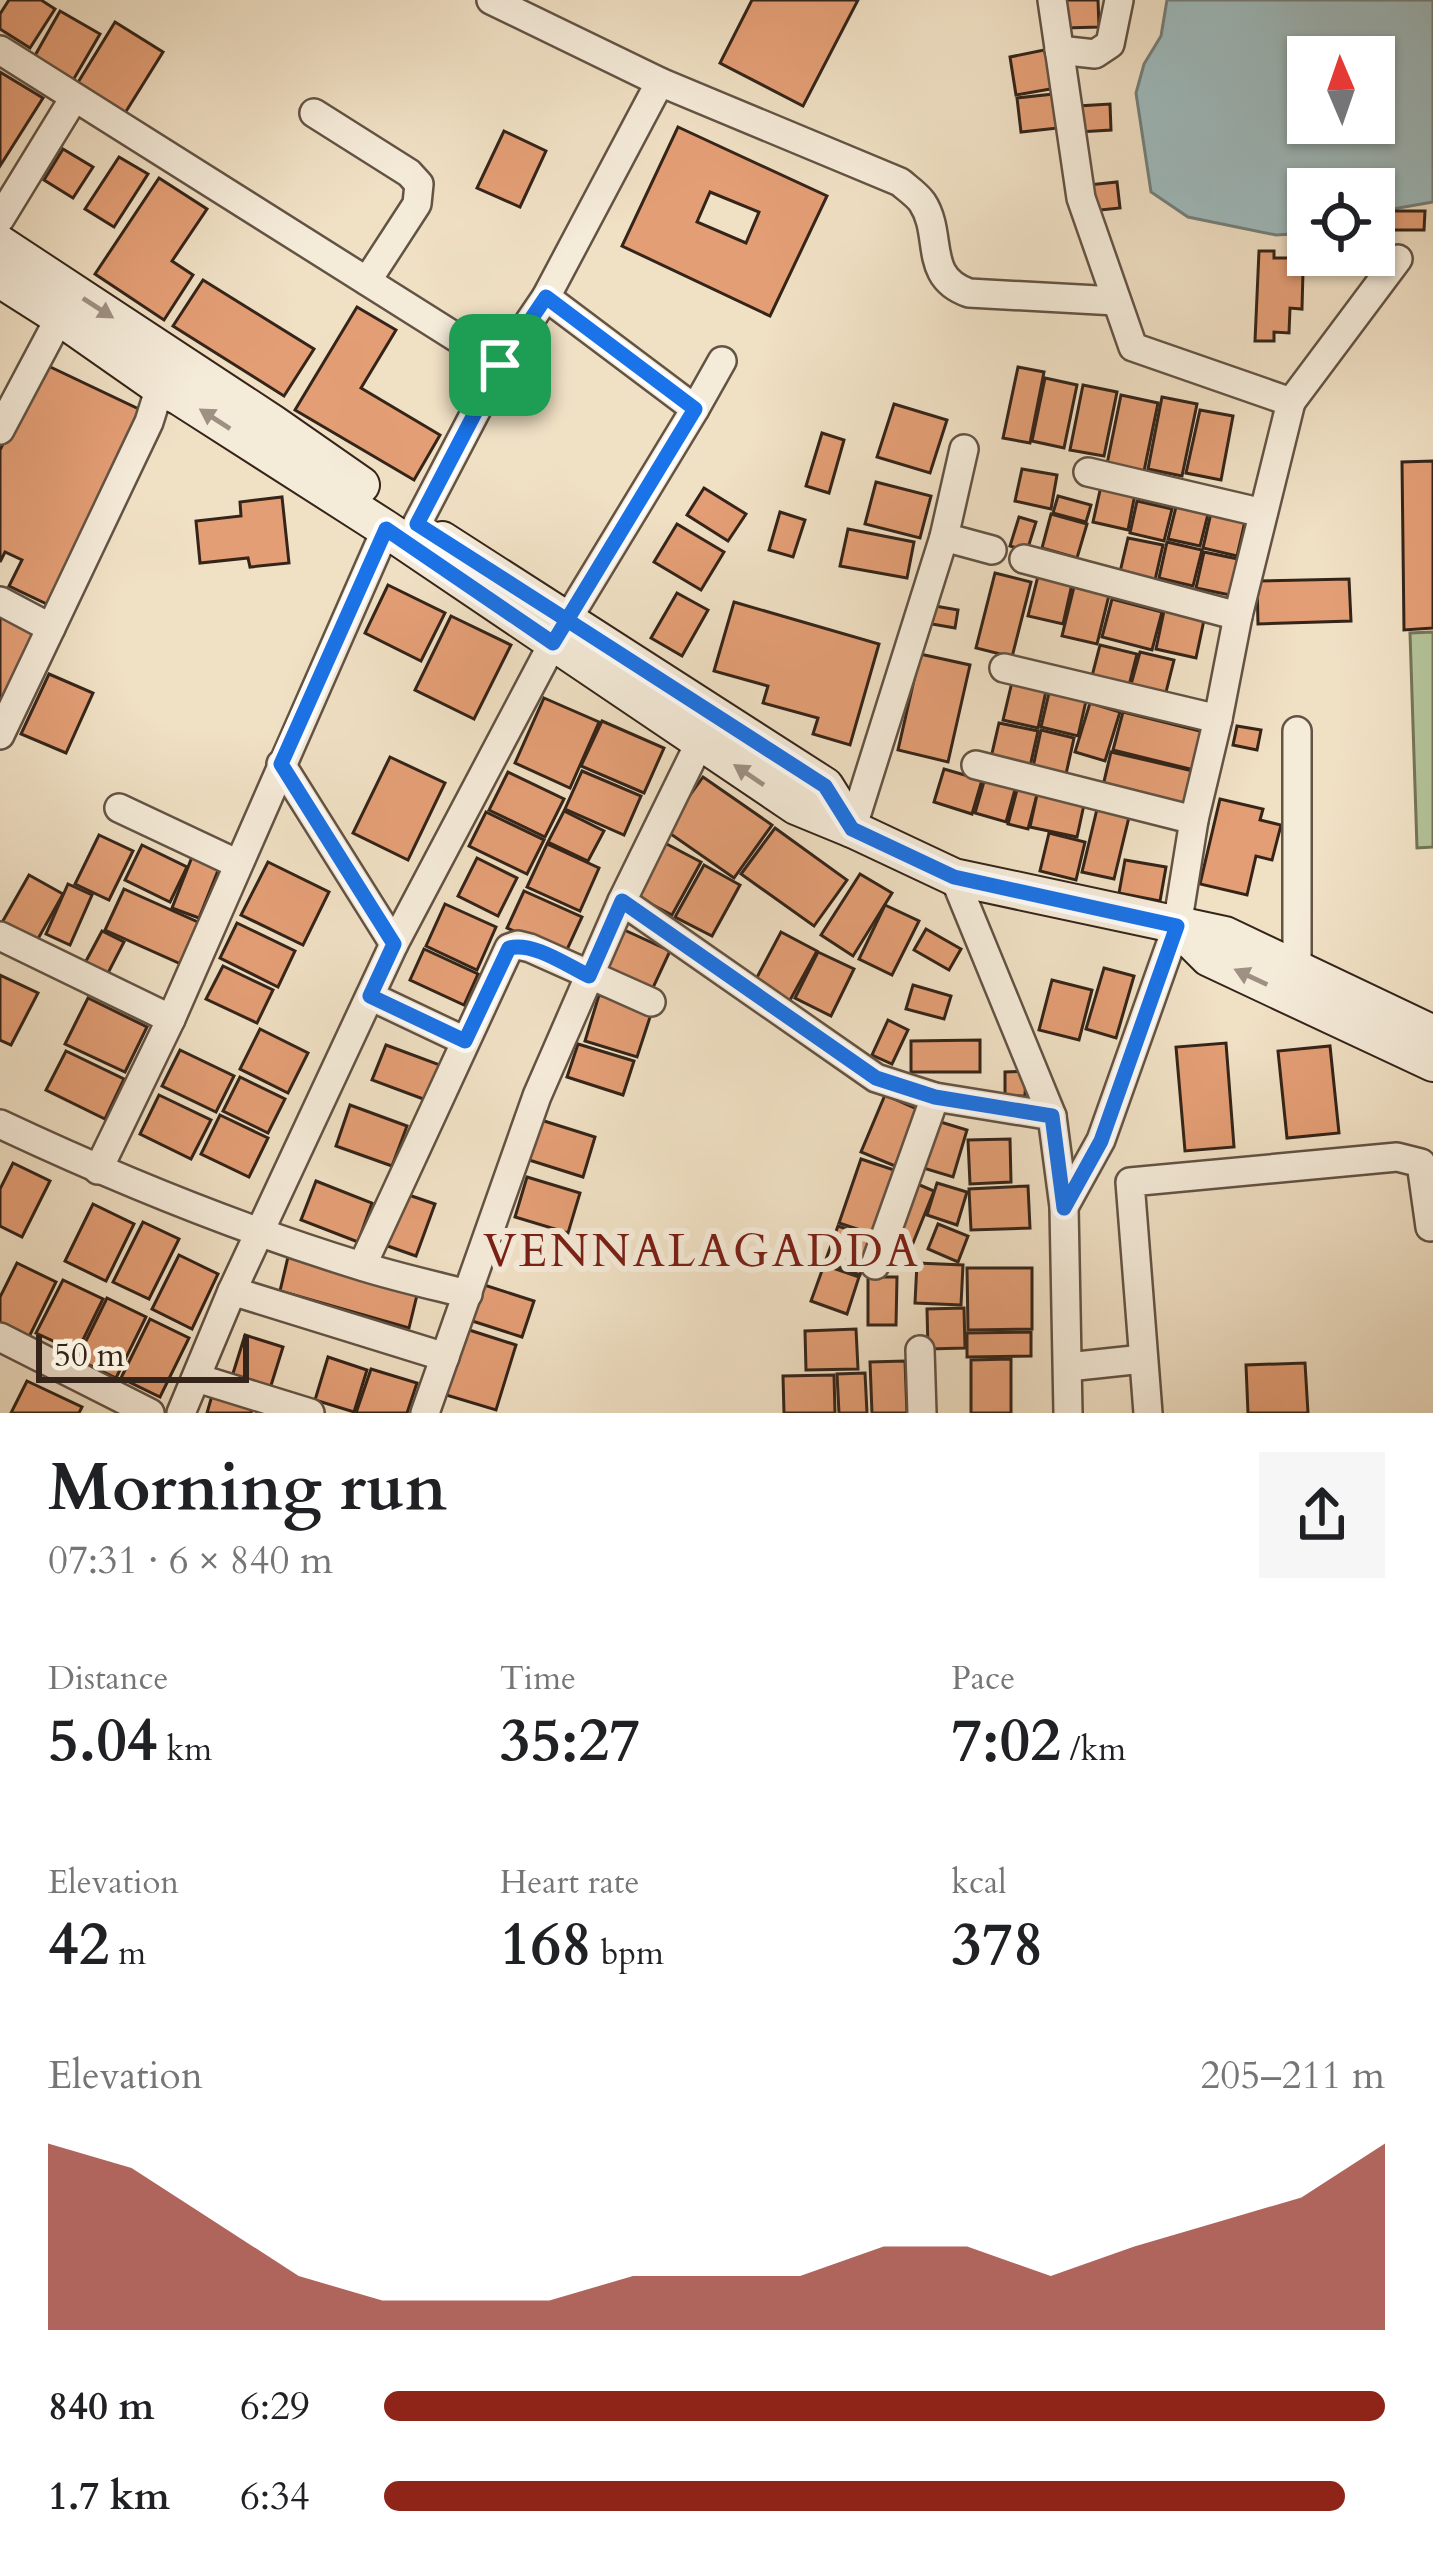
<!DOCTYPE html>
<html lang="en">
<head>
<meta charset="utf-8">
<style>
	:root { --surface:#fff; --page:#f6f6f6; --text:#202124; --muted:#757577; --accent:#8f2418 }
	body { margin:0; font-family:Cardo,serif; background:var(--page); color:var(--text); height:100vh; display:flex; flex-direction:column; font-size:45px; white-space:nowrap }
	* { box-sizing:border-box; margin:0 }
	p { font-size:39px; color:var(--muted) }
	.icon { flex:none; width:66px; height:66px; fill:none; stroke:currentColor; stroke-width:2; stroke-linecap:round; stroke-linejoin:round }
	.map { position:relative; height:1413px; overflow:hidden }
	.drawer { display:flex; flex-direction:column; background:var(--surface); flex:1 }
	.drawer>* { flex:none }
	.needle { width:78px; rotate:358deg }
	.tools { position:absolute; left:1287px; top:36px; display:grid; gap:24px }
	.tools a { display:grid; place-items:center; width:108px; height:108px; border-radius:0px; background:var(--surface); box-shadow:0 3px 9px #0004; font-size:60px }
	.scale { position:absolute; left:36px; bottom:30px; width:213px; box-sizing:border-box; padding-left:12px; border:6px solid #342419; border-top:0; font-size:33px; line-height:42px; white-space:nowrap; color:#342419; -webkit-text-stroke:9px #f5ebd9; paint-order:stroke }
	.pin { position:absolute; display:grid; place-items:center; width:102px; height:102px; color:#fff; margin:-51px; border-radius:24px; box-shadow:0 6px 18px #0006 }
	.round { display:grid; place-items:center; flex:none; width:126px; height:126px; border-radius:0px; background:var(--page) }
	.headline { display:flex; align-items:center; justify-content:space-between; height:204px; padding:0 48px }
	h1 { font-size:66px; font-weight:600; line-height:90px }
	.stats { display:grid; grid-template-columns:repeat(3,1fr); gap:18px; height:204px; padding:12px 48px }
	.stats div { display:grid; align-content:center }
	.stats b { font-size:60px; font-weight:600 }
	.stats small { font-size:33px; font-weight:400 }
	.stats p { font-size:33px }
	.chart { height:336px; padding:24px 48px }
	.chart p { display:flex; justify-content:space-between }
	.chart svg { width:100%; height:216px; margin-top:12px; fill:var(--accent); opacity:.7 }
	ul { padding:0 48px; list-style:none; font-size:39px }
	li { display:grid; grid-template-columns:192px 144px 1fr; align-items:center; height:90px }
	li i { height:30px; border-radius:15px; background:var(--accent) }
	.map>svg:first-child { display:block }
	.green { fill:#b4c399; stroke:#747459; stroke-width:3 }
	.water { fill:#9ebbbe; stroke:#747f7c; stroke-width:3; fill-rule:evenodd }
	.building { fill:#e49e75; stroke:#342419; stroke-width:3; fill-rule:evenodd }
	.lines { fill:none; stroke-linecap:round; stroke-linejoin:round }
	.street-casing { stroke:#635344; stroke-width:32 }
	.secondary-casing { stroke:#342419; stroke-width:40 }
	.street { stroke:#f5ebd9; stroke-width:27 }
	.secondary { stroke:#f5ebd9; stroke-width:36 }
	.oneway { fill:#9e9183 }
	.route-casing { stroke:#fff; stroke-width:24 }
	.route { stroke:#1a73e8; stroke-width:15 }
	.labels { text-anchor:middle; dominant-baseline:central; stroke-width:12; stroke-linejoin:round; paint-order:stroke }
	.neighbourhood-label { font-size:45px; letter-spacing:3px; fill:#7a1f14; stroke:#f5ebd9 }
</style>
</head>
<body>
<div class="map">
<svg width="1433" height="1413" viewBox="0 0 1433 1413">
	<rect width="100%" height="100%" fill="#f0e0c4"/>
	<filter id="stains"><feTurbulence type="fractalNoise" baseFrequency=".00167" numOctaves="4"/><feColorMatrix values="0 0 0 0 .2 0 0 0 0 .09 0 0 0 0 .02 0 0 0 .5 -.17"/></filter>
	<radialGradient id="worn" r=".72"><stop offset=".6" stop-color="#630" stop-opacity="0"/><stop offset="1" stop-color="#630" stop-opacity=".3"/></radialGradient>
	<!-- green -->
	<polygon class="green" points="1433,632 1433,847 1417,848 1410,633"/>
	<!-- water -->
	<path class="water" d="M 1167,0 L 1433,0 L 1433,202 L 1393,209 L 1374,218 L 1374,189 L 1308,189 L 1308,233 L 1276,235 L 1188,217 L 1151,192 L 1136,93 L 1144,64 L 1161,36 ZM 1308,57 L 1374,57 L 1374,123 L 1308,123 Z"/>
	<!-- building -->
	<g class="building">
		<polygon points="9,0 41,0 55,9 30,48 0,29 0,14"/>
		<polygon points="752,0 858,0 803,106 720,63"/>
		<polygon points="1064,0 1098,0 1099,27 1065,28"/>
		<polygon points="60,11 100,34 72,82 33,59"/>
		<polygon points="115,22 163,52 125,113 77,84"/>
		<polygon points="1049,49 1056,88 1016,95 1010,57"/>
		<polygon points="0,72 43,98 0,166"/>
		<polygon points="1054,94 1058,128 1021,132 1017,98"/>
		<polygon points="1110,104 1111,130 1079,132 1078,106"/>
		<path d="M 678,127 L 827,196 L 770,316 L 622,246 ZM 710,192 L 759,212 L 746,243 L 697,222 Z"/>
		<polygon points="504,131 546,151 520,207 477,188"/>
		<polygon points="63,149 93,167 73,198 44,180"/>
		<polygon points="119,157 148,174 114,227 85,209"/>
		<polygon points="159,178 207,209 172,261 193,275 164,320 95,274"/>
		<polygon points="1117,182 1120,208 1090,211 1088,185"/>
		<polygon points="1393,211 1425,211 1424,230 1393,230"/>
		<polygon points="1259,251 1274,251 1274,258 1290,258 1290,271 1303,271 1302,309 1290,308 1289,333 1274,332 1274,341 1255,341"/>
		<polygon points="203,280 314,349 284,396 173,326"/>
		<polygon points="357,307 396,330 361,388 440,435 414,480 295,410"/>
		<polygon points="42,363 145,412 51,606 9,586 22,560 5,552 0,562 0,450"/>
		<polygon points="1018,367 1044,372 1030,443 1003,438"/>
		<polygon points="1045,378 1077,385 1064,448 1032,441"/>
		<polygon points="1083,385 1117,392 1104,456 1070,450"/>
		<polygon points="1121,395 1158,403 1144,471 1107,464"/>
		<polygon points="1162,397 1197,404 1182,476 1148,469"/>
		<polygon points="894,404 947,420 930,473 877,457"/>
		<polygon points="1200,410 1233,416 1221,480 1186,473"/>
		<polygon points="822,433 844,440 829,493 806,486"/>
		<polygon points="1433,461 1433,628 1404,630 1402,462"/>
		<polygon points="1022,469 1057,475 1051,509 1015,501"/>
		<polygon points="876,482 931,496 920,538 865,524"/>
		<polygon points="1101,486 1135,494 1128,530 1093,522"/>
		<polygon points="704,488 746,514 728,541 687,515"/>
		<polygon points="1058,496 1091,505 1086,522 1053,513"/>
		<polygon points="282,497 289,563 250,567 248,558 200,563 196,521 241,516 240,502"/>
		<polygon points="1137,501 1172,509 1164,541 1130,533"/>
		<polygon points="1176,507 1208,514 1200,546 1168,539"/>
		<polygon points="780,512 805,520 793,557 769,550"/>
		<polygon points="1211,513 1245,521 1237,556 1203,548"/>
		<polygon points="1051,514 1087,524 1077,558 1042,548"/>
		<polygon points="1019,517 1036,522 1027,551 1010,546"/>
		<polygon points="677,524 724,552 701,590 654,562"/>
		<polygon points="848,529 914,542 907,578 840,566"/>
		<polygon points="1128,538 1163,545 1155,580 1120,572"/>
		<polygon points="1167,542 1202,550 1193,586 1159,578"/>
		<polygon points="1204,552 1238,559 1230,595 1196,588"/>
		<polygon points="995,573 1031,582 1012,657 976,648"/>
		<polygon points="1038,576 1072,584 1063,624 1028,616"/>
		<polygon points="1349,579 1351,621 1258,624 1257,581"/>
		<polygon points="388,585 445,613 421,661 365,633"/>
		<polygon points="1074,587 1109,595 1097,644 1062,636"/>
		<polygon points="677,593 708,610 682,656 651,638"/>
		<polygon points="1112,599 1162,612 1152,650 1102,637"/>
		<polygon points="734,602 879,644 850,745 813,734 818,718 763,703 768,686 714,671"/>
		<polygon points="935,606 958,610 955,628 932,624"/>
		<polygon points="1164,611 1204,620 1196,658 1156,649"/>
		<polygon points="0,612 36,630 0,704"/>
		<polygon points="451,616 511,645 474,719 415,690"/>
		<polygon points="1100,645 1137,654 1127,693 1090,684"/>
		<polygon points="1140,652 1174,660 1165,696 1130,688"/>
		<polygon points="920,654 970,665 948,762 898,750"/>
		<polygon points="49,674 93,693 66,753 21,734"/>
		<polygon points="1012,682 1046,691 1038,728 1003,720"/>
		<polygon points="1049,693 1086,701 1078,736 1041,727"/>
		<polygon points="544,698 599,722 570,788 515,763"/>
		<polygon points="1090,703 1120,712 1105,761 1075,752"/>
		<polygon points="1123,712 1204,732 1194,770 1113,750"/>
		<polygon points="602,721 664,748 644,793 581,766"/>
		<polygon points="999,723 1038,731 1029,771 990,762"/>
		<polygon points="1237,726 1261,730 1257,750 1233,745"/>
		<polygon points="1041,730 1074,738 1066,774 1033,767"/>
		<polygon points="1111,752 1193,771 1183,810 1102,790"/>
		<polygon points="390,757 445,783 408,860 353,833"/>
		<polygon points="944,769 982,780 972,814 934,802"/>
		<polygon points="582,771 641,796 624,835 565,809"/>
		<polygon points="508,772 564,799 545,837 489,810"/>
		<polygon points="703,777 772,825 734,878 665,830"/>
		<polygon points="985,778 1016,786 1006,822 975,813"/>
		<polygon points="1018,786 1038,791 1028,829 1008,824"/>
		<polygon points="1038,790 1085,800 1077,837 1030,827"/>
		<polygon points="1220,799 1263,809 1260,820 1281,825 1272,860 1256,856 1247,895 1200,884"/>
		<polygon points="1097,809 1129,817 1114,879 1082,872"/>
		<polygon points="564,811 604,831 588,861 548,842"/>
		<polygon points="486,812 544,840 527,874 469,846"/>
		<polygon points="775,828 847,880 814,926 741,874"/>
		<polygon points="1049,833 1085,842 1076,880 1040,871"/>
		<polygon points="99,835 133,851 109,900 75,884"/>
		<polygon points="661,841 701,862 672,915 632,894"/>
		<polygon points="547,844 599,868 580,911 527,887"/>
		<polygon points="142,845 187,867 170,902 125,880"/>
		<polygon points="192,857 219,868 199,918 172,908"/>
		<polygon points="477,858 517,878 498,916 458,896"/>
		<polygon points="1125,860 1166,867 1160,901 1119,893"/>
		<polygon points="268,862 329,892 303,945 241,915"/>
		<polygon points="704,865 740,885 712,936 675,917"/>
		<polygon points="860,874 892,893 853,956 821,935"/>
		<polygon points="29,875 63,894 34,946 0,926"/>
		<polygon points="68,884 92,895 70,945 46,934"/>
		<polygon points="124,889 200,923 181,964 105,930"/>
		<polygon points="524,891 582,917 565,954 507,928"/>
		<polygon points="445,904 496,927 477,970 426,946"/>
		<polygon points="885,905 919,921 892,975 859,959"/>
		<polygon points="237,923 295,951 278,987 220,958"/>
		<polygon points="620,928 670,951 651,992 601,969"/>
		<polygon points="926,929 961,949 949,970 914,950"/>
		<polygon points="102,931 124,942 107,975 85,963"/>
		<polygon points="781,932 817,951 789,1002 754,983"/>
		<polygon points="424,949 478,974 464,1005 410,980"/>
		<polygon points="818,952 854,969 831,1016 795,998"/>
		<polygon points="223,966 273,990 257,1023 206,999"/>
		<polygon points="1104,968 1134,976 1116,1038 1086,1029"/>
		<polygon points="0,975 38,993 11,1045 0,1040"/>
		<polygon points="1052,980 1092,990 1079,1040 1039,1030"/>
		<polygon points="913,985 951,996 944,1019 906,1009"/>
		<polygon points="599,995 652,1011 637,1057 585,1041"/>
		<polygon points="88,998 147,1027 125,1072 65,1044"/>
		<polygon points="888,1020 908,1030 892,1064 872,1055"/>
		<polygon points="260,1029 308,1053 288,1093 240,1069"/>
		<polygon points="980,1040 980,1072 911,1072 911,1041"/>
		<polygon points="1226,1043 1234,1147 1185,1151 1176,1047"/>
		<polygon points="578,1044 634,1061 623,1095 567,1077"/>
		<polygon points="386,1045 440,1065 426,1100 372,1080"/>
		<polygon points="1330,1046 1339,1133 1287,1138 1278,1051"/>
		<polygon points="180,1050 234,1076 216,1112 162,1086"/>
		<polygon points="66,1051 124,1079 105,1119 46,1090"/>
		<polygon points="1026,1071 1025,1096 1005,1096 1005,1072"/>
		<polygon points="240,1077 285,1099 268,1133 223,1111"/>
		<polygon points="159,1095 211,1120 191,1159 140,1134"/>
		<polygon points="885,1095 919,1110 895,1166 861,1152"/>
		<polygon points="350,1105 407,1126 392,1166 336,1146"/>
		<polygon points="220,1115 268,1138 249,1177 201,1154"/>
		<polygon points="541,1120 595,1137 583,1177 529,1160"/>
		<polygon points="934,1120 967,1130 953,1177 920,1167"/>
		<polygon points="1010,1139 1011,1182 970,1184 968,1140"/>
		<polygon points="861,1159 897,1171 875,1235 839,1223"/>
		<polygon points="13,1163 50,1181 22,1237 0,1226 0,1189"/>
		<polygon points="527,1177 580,1193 568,1233 515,1217"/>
		<polygon points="316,1181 372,1203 358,1242 301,1220"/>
		<polygon points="915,1183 934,1191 913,1243 894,1235"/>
		<polygon points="937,1183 967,1192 957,1225 927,1215"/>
		<polygon points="1028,1186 1030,1228 971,1230 969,1189"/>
		<polygon points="400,1192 435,1204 416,1256 382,1244"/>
		<polygon points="93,1204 134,1224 106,1281 65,1261"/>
		<polygon points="143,1222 179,1239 149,1299 113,1282"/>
		<polygon points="938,1224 968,1236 958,1262 928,1249"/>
		<polygon points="838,1226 873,1238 860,1275 825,1262"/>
		<polygon points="179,1255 218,1274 192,1329 152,1309"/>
		<polygon points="288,1257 417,1295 409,1328 280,1291"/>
		<polygon points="17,1263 56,1282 29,1337 0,1323 0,1297"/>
		<polygon points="917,1263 963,1265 961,1305 915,1303"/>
		<polygon points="824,1265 859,1277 847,1314 811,1301"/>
		<polygon points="967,1268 1032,1268 1032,1329 968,1330"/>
		<polygon points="868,1277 897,1277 896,1325 868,1325"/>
		<polygon points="63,1280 103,1299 77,1352 36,1333"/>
		<polygon points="478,1283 534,1301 522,1337 466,1319"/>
		<polygon points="107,1298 146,1317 116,1378 77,1359"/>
		<polygon points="964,1308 965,1348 928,1349 927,1309"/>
		<polygon points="150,1319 189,1338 160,1397 121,1378"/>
		<polygon points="463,1328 516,1345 496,1410 443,1394"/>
		<polygon points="856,1329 858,1369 806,1370 805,1331"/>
		<polygon points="1031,1332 1031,1356 967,1357 967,1333"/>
		<polygon points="245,1335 283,1347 268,1395 230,1383"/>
		<polygon points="328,1357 367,1370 354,1412 315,1400"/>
		<polygon points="1011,1359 1011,1413 971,1413 971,1360"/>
		<polygon points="905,1361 907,1413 872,1413 870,1362"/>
		<polygon points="1305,1363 1308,1413 1248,1413 1246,1365"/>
		<polygon points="371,1369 417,1383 407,1413 356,1413"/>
		<polygon points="865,1373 867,1413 839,1413 837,1374"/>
		<polygon points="834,1375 835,1413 784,1413 783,1376"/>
		<polygon points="27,1381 82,1407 79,1413 11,1413"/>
		<polygon points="213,1392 253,1405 251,1413 207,1413"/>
	</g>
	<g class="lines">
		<!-- street casing -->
		<g class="street-casing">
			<g id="street">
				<path d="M 491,0 L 660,82 L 900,182 C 907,188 917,195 922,202 C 944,235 922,277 969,293 L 1116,301"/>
				<polyline points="1052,0 1081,198 1133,347 1291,402 1238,616 1218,719 1194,820 1177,926 1101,1140 1064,1207"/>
				<polyline points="0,50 500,365"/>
				<polyline points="1059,50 1095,54 1110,44 1119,0"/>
				<polyline points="314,113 409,173 419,184 417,204 367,281"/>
				<polyline points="0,219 74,98"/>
				<polyline points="546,297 695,409 722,361"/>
				<polyline points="1291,402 1398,259"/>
				<polyline points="0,430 60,317"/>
				<polyline points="1088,472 1263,513"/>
				<polyline points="417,524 500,365 546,297 660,82"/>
				<polyline points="944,537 992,550"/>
				<polyline points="1024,559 1238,616"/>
				<polyline points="0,601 51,628"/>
				<polyline points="1004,668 1218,719"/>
				<polyline points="0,735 149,422 160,387"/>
				<polyline points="281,764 394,944"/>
				<polyline points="976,765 1194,820"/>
				<polyline points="119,808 238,864"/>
				<polyline points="852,829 944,537 964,449"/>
				<polyline points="954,877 1052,1116 1064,1207 1068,1413"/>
				<polyline points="622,901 876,1078 935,1097 1052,1116"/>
				<polyline points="0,936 171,1019"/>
				<polyline points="1297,969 1297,731"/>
				<polyline points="370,996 465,1041"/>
				<path d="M 0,1124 C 117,1179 237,1228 361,1266 C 396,1277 432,1285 468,1294"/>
				<polyline points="98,1170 171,1019 386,529"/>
				<polyline points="875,1265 935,1097"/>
				<polyline points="362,1266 509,948 518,945 530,948 651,1002"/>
				<polyline points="232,1291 445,1357"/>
				<polyline points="0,1337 150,1413"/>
				<polyline points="920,1350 922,1413"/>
				<polyline points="1068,1367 1143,1359"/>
				<polyline points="197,1378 310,1413"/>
				<polyline points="181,1413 232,1291 394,944 553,643 695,409"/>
				<polyline points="425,1413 537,1096 622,901 700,742"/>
				<polyline points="1148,1413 1130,1182 1397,1157 1421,1163 1430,1227"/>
			</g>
		</g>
		<!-- secondary casing -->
		<g class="secondary-casing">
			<g id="secondary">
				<polyline points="0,244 272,423 361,485"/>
				<polyline points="0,279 60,317 160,387 180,397 386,529 796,806 852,829 954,877 1225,935 1433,1034"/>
				<polyline points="442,540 825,786 852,829"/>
				<polyline points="1177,926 1209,958 1433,1063"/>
			</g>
		</g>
		<!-- street -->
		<use href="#street" class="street"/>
		<!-- secondary -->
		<use href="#secondary" class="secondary"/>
	</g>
	<!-- one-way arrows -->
	<defs><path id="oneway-solid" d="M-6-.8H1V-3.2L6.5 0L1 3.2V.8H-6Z" transform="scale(3)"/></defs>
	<g class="oneway">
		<use href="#oneway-solid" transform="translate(98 308) rotate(33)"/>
		<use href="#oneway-solid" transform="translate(215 419) rotate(-147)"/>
		<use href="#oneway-solid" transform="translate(749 775) rotate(-146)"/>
		<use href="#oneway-solid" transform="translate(1251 977) rotate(-155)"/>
	</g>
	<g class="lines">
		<!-- route casing -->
		<g class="route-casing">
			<path id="route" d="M 500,365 L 417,524 L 567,620 L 553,643 L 386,529 L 281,764 L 394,944 L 370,996 L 465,1041 L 509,948 C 534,942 566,965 589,976 L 622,901 L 876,1078 L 935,1097 L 1052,1116 L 1064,1208 L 1101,1141 L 1177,926 L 954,877 L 852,829 L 825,786 L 567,620 L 695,409 L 546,297 L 500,365"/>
		</g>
		<!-- route -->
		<use href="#route" class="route"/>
	</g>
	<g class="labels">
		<!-- neighbourhood labels -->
		<g class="neighbourhood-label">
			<text x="702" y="1251">VENNALAGADDA</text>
		</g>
	</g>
	<rect width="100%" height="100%" filter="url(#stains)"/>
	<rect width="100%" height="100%" fill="url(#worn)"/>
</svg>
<div class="tools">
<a><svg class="needle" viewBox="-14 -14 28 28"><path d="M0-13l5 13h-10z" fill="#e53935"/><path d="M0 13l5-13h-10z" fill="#757577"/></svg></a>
<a><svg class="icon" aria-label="locate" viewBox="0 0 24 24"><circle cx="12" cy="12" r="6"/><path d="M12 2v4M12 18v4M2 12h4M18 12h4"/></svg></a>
</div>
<div class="scale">50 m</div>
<div class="pin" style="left:500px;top:365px;background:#1e9e55"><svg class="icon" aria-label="arrive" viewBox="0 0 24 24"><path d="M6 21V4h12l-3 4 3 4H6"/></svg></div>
</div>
<section class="drawer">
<div class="headline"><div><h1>Morning run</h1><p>07:31 · 6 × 840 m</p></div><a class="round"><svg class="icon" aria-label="share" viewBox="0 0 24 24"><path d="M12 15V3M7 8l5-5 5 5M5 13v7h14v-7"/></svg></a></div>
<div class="stats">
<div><p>Distance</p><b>5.04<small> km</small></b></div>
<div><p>Time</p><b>35:27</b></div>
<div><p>Pace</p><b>7:02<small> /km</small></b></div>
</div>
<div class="stats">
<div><p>Elevation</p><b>42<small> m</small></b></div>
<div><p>Heart rate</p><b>168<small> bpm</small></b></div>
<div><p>kcal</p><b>378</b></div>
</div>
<div class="chart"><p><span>Elevation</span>205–211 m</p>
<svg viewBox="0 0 160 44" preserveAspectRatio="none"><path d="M0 44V6L10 11L20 22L30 33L40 38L50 38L60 38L70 33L80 33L90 33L100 27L110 27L120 33L130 27L140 22L150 17L160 6V44z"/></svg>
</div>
<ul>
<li><b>840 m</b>6:29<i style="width:100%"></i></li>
<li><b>1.7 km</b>6:34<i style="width:96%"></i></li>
</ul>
</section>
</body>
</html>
